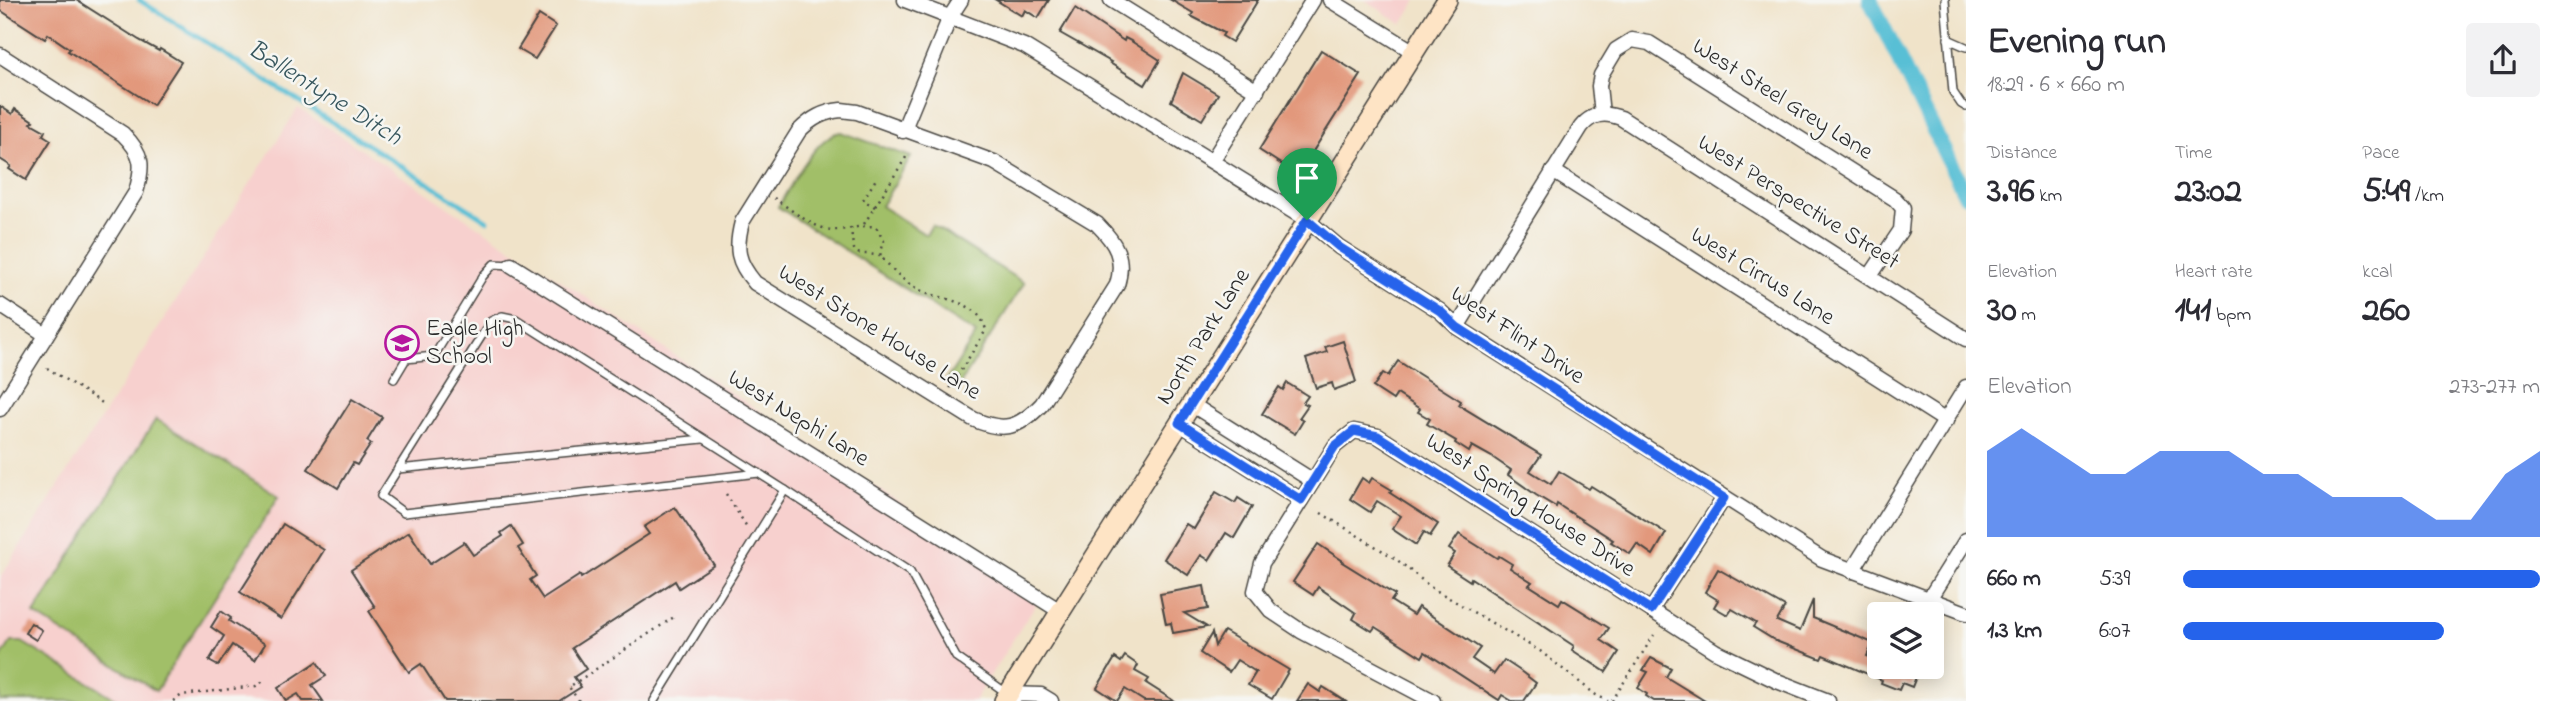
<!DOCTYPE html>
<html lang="en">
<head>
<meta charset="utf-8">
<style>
	:root { --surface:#fff; --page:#f2f2f3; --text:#2b2b33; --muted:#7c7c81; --accent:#2563eb }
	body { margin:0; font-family:"Indie Flower",sans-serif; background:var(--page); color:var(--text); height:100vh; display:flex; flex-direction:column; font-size:26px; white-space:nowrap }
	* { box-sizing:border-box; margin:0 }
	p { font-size:23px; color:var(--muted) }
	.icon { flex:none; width:38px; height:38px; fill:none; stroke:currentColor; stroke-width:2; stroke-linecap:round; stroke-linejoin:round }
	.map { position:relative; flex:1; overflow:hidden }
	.drawer { display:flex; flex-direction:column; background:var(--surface); width:595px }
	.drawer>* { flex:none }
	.fabs { position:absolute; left:1867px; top:602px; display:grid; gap:14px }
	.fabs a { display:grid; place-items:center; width:77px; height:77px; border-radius:7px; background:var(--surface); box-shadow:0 4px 18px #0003; font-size:35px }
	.pin { position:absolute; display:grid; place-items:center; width:60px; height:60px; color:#fff; margin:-72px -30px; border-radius:50% 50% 50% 0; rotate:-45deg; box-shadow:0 0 7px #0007 }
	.pin .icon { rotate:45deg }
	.round { display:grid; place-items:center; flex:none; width:74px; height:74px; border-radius:7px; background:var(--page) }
	.overview { display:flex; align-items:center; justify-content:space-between; height:119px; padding:0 21px }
	h1 { font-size:38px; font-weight:800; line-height:52px }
	.stats { display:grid; grid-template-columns:repeat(3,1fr); gap:10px; height:119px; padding:7px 21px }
	.stats div { display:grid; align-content:center }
	.stats b { font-size:35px; font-weight:800 }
	.stats small { font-size:19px; font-weight:400 }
	.stats p { font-size:19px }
	.chart { height:196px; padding:14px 21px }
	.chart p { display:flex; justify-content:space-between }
	.chart svg { width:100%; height:126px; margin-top:7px; fill:var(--accent); opacity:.7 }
	ul { padding:0 21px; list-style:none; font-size:23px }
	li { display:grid; grid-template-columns:112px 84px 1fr; align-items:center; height:52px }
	li i { height:18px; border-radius:9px; background:var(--accent) }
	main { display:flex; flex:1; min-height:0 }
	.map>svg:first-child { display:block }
	.built { fill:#f7d0ce }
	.green { fill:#a1bf67; stroke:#667549; stroke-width:2 }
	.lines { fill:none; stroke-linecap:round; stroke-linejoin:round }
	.stream { stroke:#58bfd5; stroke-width:4.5 }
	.canal { stroke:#58bfd5; stroke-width:16 }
	.building { fill:#e2987c }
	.lane-casing { stroke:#494743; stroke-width:10 }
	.street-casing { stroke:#494743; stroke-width:17 }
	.secondary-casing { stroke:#494743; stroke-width:22 }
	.path { stroke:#494743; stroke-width:2.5; stroke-dasharray:2 5; stroke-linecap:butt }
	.lane { stroke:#fff; stroke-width:7 }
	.street { stroke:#fff; stroke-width:14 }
	.secondary { stroke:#fee4c5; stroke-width:19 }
	.route-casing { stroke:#fff; stroke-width:14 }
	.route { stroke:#2563eb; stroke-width:9 }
	.labels { text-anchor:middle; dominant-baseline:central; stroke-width:5; stroke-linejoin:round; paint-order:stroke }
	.street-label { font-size:24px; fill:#2b2b2b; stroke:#f6f6f2 }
	.poi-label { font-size:24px; fill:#2b2b2b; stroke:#f6f6f2; text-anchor:start }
	.water-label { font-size:26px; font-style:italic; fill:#38575e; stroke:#f6f6f2 }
</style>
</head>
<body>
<main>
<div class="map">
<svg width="1966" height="701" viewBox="0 0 1966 701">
	<rect width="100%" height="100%" fill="#f6f6f2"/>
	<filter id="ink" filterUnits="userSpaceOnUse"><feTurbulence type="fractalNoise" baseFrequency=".0143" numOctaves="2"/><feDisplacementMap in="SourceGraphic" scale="14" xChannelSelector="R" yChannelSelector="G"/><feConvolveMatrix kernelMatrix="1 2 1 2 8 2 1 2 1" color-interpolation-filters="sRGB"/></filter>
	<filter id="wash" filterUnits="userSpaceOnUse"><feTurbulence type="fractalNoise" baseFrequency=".00686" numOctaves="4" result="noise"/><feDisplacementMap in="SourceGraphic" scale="28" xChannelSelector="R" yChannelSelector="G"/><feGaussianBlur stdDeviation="1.57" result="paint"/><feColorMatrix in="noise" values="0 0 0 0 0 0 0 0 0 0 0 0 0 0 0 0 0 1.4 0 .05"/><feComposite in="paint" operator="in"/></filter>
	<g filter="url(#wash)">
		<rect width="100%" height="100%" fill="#f0e3c9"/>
		<!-- built -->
		<g class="built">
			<polygon points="1365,0 1417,0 1402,24"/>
			<polygon points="298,108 1041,596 974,701 0,701 0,578"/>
		</g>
		<!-- green -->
		<g class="green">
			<path d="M 841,132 L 911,157 L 881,206 L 926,235 L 932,225 L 1024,283 L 957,389 L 946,381 L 976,334 L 778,207 C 791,186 816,135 841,132 Z"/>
			<polygon points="156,419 279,496 156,691 34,614"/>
			<polygon points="11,642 22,642 119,701 0,701 0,659"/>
		</g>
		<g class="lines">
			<!-- stream -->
			<polyline class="stream" points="139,0 488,221"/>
			<!-- canal -->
			<polyline class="canal" points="1870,0 1966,196"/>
		</g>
		<g id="blocks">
			<!-- building -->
			<g class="building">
				<polygon points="0,0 76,0 139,40 159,51 160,49 181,62 153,105 68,51 70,49 48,34 45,39 0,10"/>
				<polygon points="996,0 1049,0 1038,18 1025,10 1022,16"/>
				<polygon points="1171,0 1258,0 1232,42 1222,36 1224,33 1191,16 1193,13"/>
				<polygon points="1075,8 1124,41 1125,38 1131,41 1160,60 1145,85 1110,63 1111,62 1060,33"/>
				<polygon points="539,15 556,26 535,59 518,49"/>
				<polygon points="1321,50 1361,75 1298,175 1259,150"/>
				<polygon points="1183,73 1218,94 1202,120 1171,101"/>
				<polygon points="0,106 12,114 15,109 33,121 31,123 45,131 43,135 51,140 26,180 9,169 11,166 0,159"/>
				<polygon points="1343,341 1356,382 1334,390 1332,383 1316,388 1306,359 1327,352 1325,347"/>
				<polygon points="1398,361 1461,401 1459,405 1541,455 1530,471 1551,484 1559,471 1589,489 1591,486 1666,533 1653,555 1637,544 1630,554 1611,542 1613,540 1557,504 1556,507 1536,495 1508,475 1511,470 1492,457 1472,446 1469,452 1455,443 1456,441 1427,424 1430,419 1418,412 1420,409 1397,394 1393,400 1373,387 1383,373 1388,376"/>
				<polygon points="1287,383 1308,396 1303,403 1308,405 1299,418 1303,421 1295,434 1262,414 1279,387 1283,390"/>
				<polygon points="352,399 382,417 367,441 371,444 357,465 353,463 338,488 308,469"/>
				<polygon points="1362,478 1369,483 1372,478 1392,490 1390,493 1438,524 1430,536 1424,532 1416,545 1392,529 1401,516 1377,501 1370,512 1350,499"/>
				<polygon points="1216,492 1235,503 1238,498 1252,507 1234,538 1226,533 1209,560 1201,555 1188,575 1164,559 1186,524 1194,529"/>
				<polygon points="675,507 714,565 679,588 675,581 572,648 586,669 574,677 581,687 559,701 445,701 421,664 409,672 369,611 375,607 351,570 409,532 430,564 464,542 473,555 503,536 501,533 511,526 523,545 518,548 536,576 530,580 543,599 580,575 581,578 649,534 644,527"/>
				<polygon points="283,524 324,550 281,619 240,592"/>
				<polygon points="1459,534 1497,558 1499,556 1512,564 1510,568 1532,582 1529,585 1559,604 1562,599 1609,628 1601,640 1619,652 1606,672 1572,650 1574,646 1471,578 1470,581 1447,566 1455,553 1449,549"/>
				<polygon points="1318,544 1343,561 1342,562 1395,595 1391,601 1413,615 1418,607 1480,648 1472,659 1494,674 1504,660 1519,670 1536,683 1524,701 1512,701 1502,695 1499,700 1425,652 1422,657 1375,627 1372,631 1353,619 1356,613 1318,587 1313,595 1293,582"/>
				<polygon points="1718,569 1785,607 1777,621 1800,631 1813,600 1813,618 1873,643 1867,656 1874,659 1870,667 1920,667 1912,687 1902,683 1899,690 1881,683 1882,680 1823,655 1821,659 1776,641 1753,627 1756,623 1732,609 1728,615 1714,607 1718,600 1705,592"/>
				<polygon points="1204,586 1208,609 1184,613 1207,627 1173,633 1171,623 1166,624 1160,594"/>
				<polygon points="221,611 231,618 229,621 265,644 255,660 232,645 218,666 209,661 224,636 211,627"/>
				<polygon points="31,623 42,630 36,640 25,633"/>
				<polygon points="1224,631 1289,670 1272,699 1248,685 1256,672 1237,660 1229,672 1200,653 1212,633 1215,646"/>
				<polygon points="1125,656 1138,665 1135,671 1149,679 1146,683 1174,701 1144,701 1125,689 1117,701 1097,688 1115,658 1121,662"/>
				<polygon points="1651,658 1671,668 1666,677 1705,701 1654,701 1646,696 1647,694 1638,688 1648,672 1643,670"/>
				<polygon points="317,662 326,676 312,685 323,701 303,701 298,694 286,701 278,688"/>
				<polygon points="1308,684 1320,692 1323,687 1345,701 1297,701"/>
			</g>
		</g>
	</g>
	<g filter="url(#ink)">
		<use href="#blocks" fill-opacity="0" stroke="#494743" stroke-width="2"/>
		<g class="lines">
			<!-- lane casing -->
			<g class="lane-casing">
				<g id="lane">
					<polyline points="1945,0 1953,92 1961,104 1966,107"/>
					<polyline points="1948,39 1966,47"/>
					<polyline points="394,379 406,359 434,356 483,276 494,264 511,265"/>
					<polyline points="398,469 703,439"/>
					<path d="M 759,473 L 404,513 L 381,496 L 491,321 L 502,316 L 516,319 C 605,376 695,433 785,490"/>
					<polyline points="654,701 785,490 910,572 956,657 1008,694"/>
				</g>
			</g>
			<!-- street casing -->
			<g class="street-casing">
				<g id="street">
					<polyline points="905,0 1024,46 1307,220 1339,247 1440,311 1457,327 1822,559 1966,613"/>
					<polyline points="1111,0 1257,91"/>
					<polyline points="1330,0 1414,52"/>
					<path d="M 0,55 L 123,134 C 143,154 144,165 136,192 L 0,409"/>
					<path d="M 841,110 L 857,112 L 994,162 L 1097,224 C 1116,243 1125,258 1117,285 L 1042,404 C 1019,428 1004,433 973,419 L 755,283 C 737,262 735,249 742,222 L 799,131 C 812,118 823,112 841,110 Z"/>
					<polyline points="1602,114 1599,86 1601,75 1616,50 1632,40 1649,43 1895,199 1903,208 1901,230 1870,276"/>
					<polyline points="903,131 950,17 961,0"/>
					<polyline points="1212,161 1313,0"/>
					<polyline points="1553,171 1946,421"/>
					<polyline points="511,265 1060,611"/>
					<polyline points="0,305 46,335"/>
					<path d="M 1457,327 L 1581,127 C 1592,113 1605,112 1621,118 L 1966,339"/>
					<polyline points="1191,404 1313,481"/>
					<polyline points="1179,423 1301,500"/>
					<polyline points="1852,571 1966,387"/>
					<polyline points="1929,599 1966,540"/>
					<polyline points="1651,610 1724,498"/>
					<polyline points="1013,700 1009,694 1041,695 1051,701"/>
					<polyline points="1433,701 1301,631 1271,611 1255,591 1262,563 1335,446 1354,431 1378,436 1715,651 1777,681 1828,701"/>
				</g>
			</g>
			<!-- secondary casing -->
			<g class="secondary-casing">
				<polyline id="secondary" points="1004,701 1447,0"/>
			</g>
			<!-- path -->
			<g class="path">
				<path d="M 774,198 C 791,209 816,232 838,230 C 852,229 862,224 876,227 L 884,241 L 880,256 C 892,268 903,282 918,289 C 942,301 978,299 986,330 L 950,388"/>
				<polyline points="875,207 863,200 876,179"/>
				<polyline points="864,224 908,154"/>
				<path d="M 851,227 C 854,263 854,250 880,256"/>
				<polyline points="47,368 104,404"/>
				<polyline points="726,494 747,527"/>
				<polyline points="1321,513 1396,559 1432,588 1540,651 1596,695 1608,701"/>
				<polyline points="173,701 182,695 256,686 265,680"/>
				<polyline points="579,701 569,687 677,615"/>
				<polyline points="1612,701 1654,635"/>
			</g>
			<!-- lane -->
			<use href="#lane" class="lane"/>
			<!-- street -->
			<use href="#street" class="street"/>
			<!-- secondary -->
			<use href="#secondary" class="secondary"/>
		</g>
	</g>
	<g class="lines" filter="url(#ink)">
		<!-- route casing -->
		<g class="route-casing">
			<polygon id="route" points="1307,220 1339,247 1440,311 1457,327 1724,498 1651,610 1378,436 1354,431 1335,446 1301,500 1179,423"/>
		</g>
		<!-- route -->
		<use href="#route" class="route"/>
	</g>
	<!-- icons -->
	<defs>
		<g id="school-ring" transform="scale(1.75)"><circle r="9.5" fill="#f6f6f2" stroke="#b5179e" stroke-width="1.5"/><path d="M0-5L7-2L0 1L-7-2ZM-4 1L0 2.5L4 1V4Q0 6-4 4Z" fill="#b5179e"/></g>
	</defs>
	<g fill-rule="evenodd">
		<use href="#school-ring" x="402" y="343"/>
	</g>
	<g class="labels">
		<!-- street labels -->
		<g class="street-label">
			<text transform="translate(1782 100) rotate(32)">West Steel Grey Lane</text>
			<text transform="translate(1798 203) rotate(32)">West Perspective Street</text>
			<text transform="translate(1762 277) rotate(32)">West Cirrus Lane</text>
			<text transform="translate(879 333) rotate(32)">West Stone House Lane</text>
			<text transform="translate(1517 336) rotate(34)">West Flint Drive</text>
			<text transform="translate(1204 337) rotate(-58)">North Park Lane</text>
			<text transform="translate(798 419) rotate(32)">West Nephi Lane</text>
			<text transform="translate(1530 506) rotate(33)">West Spring House Drive</text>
		</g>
		<!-- poi labels -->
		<g class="poi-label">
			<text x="426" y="329">Eagle High<tspan x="426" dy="28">School</tspan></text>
		</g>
		<!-- water labels -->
		<g class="water-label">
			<text transform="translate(324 94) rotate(32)">Ballentyne Ditch</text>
		</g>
	</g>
</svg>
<div class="fabs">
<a><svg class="icon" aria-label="layers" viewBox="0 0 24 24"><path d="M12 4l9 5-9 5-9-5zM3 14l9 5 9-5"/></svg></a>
</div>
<div class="pin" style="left:1307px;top:220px;background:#1e9e55"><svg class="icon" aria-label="arrive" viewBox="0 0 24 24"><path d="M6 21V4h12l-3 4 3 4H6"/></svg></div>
</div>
<section class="drawer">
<div class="overview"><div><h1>Evening run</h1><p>18:29 · 6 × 660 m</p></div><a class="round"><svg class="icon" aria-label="share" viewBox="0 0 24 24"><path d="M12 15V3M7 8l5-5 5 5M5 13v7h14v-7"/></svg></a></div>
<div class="stats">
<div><p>Distance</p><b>3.96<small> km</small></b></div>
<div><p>Time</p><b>23:02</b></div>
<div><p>Pace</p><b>5:49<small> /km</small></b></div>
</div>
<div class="stats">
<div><p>Elevation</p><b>30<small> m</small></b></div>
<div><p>Heart rate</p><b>141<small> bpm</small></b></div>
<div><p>kcal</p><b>260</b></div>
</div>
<div class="chart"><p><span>Elevation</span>273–277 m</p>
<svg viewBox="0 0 160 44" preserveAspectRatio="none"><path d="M0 44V14L10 6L20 14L30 22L40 22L50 14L60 14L70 14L80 22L90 22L100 30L110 30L120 30L130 38L140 38L150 22L160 14V44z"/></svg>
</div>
<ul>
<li><b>660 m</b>5:39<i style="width:100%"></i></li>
<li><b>1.3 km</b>6:07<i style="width:73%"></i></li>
</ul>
</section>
</main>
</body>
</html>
